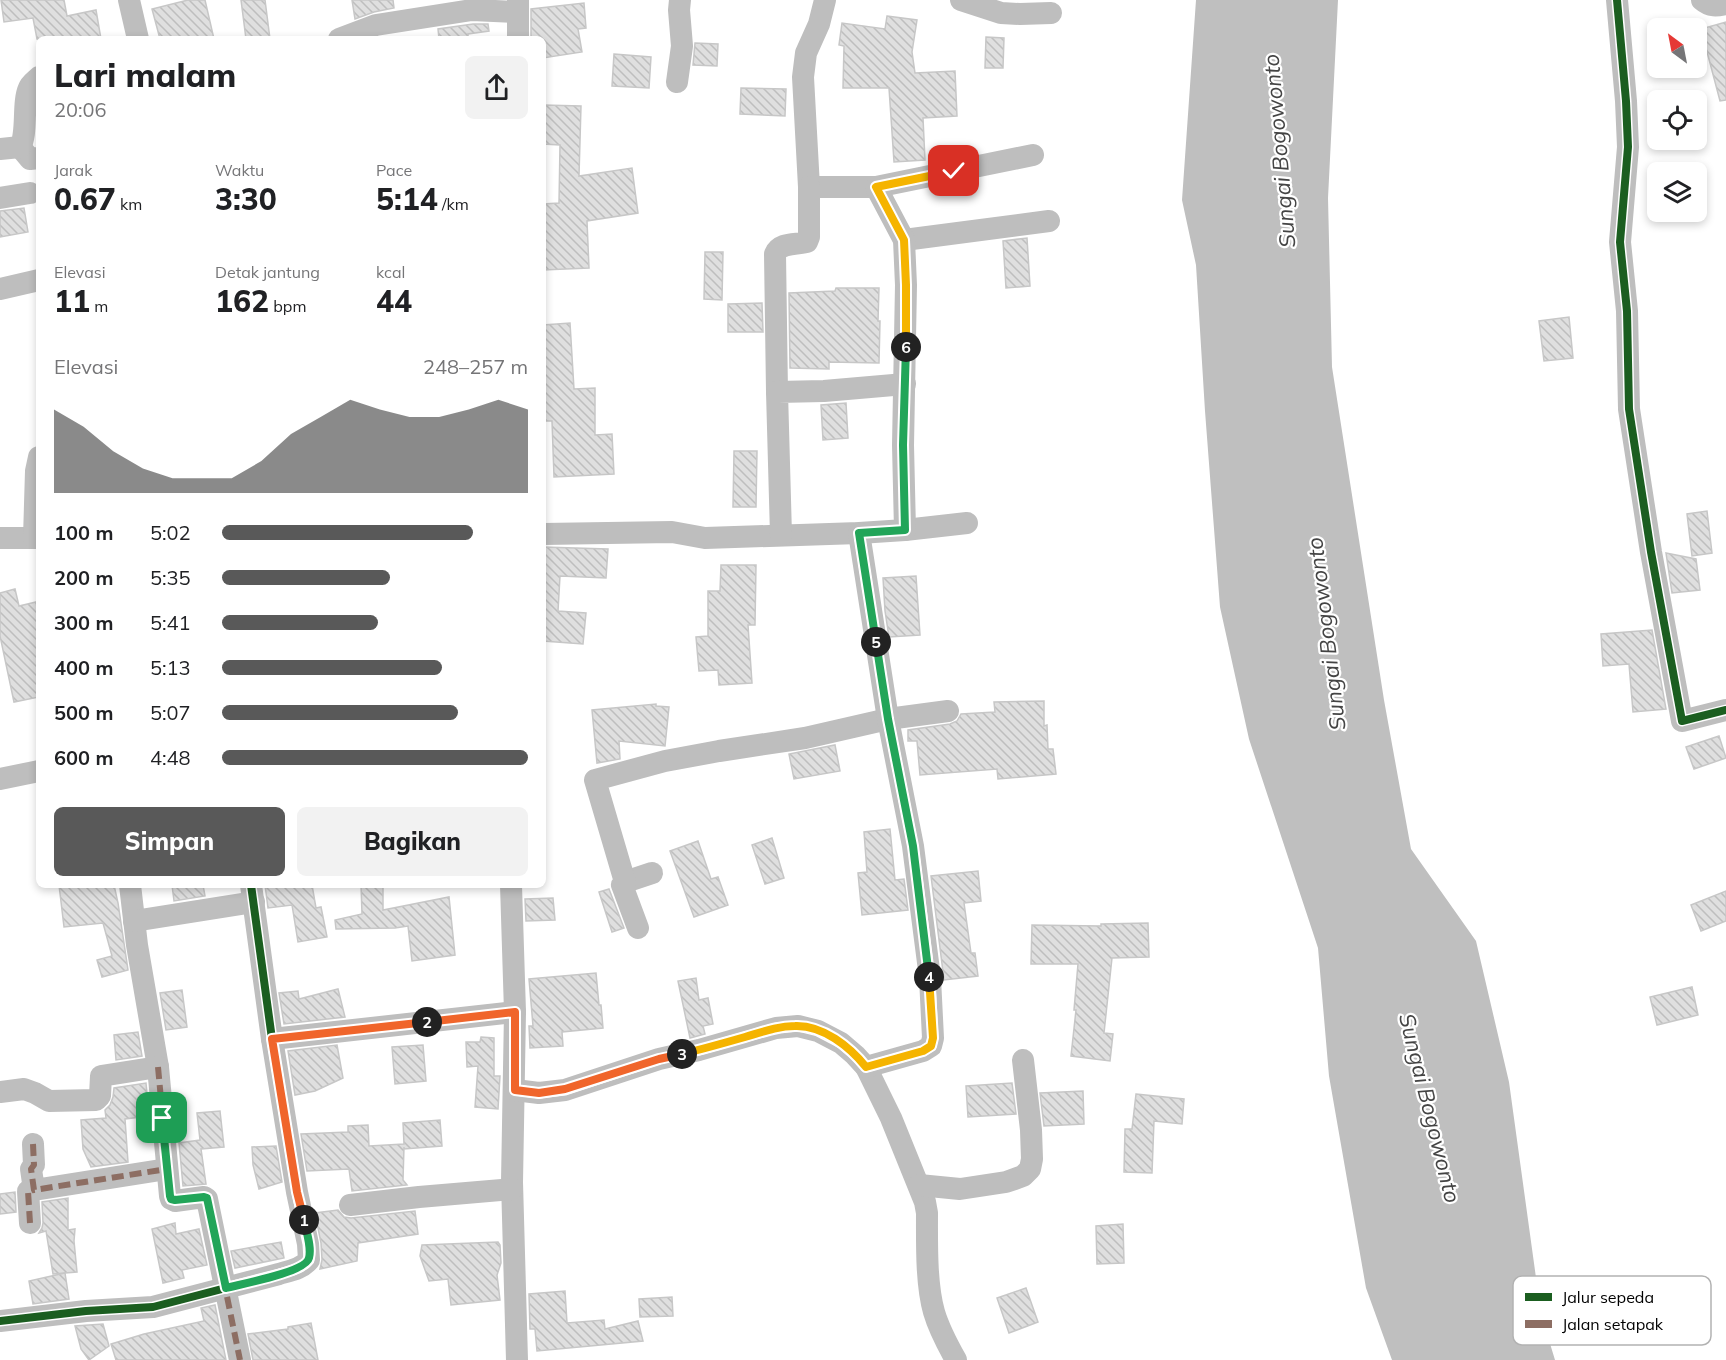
<!DOCTYPE html>
<html lang="id">
<head>
<meta charset="utf-8">
<style>
	:root { --surface:#fff; --page:#f2f2f2; --text:#202124; --muted:#757577; --accent:#595959 }
	body { margin:0; font-family:Mulish,sans-serif; background:var(--page); color:var(--text); height:100vh; display:flex; flex-direction:column; font-size:22px; white-space:nowrap }
	* { box-sizing:border-box; margin:0 }
	p { font-size:20px; color:var(--muted) }
	.icon { flex:none; width:33px; height:33px; fill:none; stroke:currentColor; stroke-width:2; stroke-linecap:round; stroke-linejoin:round }
	.map { position:relative; flex:1; overflow:hidden }
	.drawer { position:absolute; left:36px; top:36px; width:510px; height:852px; display:flex; flex-direction:column; background:var(--surface); border-radius:9px; box-shadow:0 3px 9px #0003 }
	.drawer>* { flex:none }
	.needle { width:39px; rotate:328deg }
	.tools { position:absolute; left:1647px; top:18px; display:grid; gap:12px }
	.tools a { display:grid; place-items:center; width:60px; height:60px; border-radius:9px; background:var(--surface); box-shadow:0 3px 9px #0003; font-size:30px }
	.pin { position:absolute; display:grid; place-items:center; width:51px; height:51px; color:#fff; margin:-26px; border-radius:12px; box-shadow:0 3px 9px #0006 }
	.km { position:absolute; width:30px; height:30px; margin:-15px; border-radius:50%; background:#222; color:#fff; font-size:16px; line-height:30px; text-align:center }
	.round { display:grid; place-items:center; flex:none; width:63px; height:63px; border-radius:9px; background:var(--page) }
	.overview { display:flex; align-items:center; justify-content:space-between; height:102px; padding:0 18px }
	h1 { font-size:33px; font-weight:800; line-height:45px }
	.metrics { display:grid; grid-template-columns:repeat(3,1fr); gap:9px; height:102px; padding:6px 18px }
	.metrics div { display:grid; align-content:center }
	.metrics b { font-size:30px; font-weight:800 }
	.metrics small { font-size:16px; font-weight:400 }
	.metrics p { font-size:16px }
	.chart { height:168px; padding:12px 18px }
	.chart p { display:flex; justify-content:space-between }
	.chart svg { width:100%; height:108px; margin-top:6px; fill:var(--accent); opacity:.7 }
	.button { display:flex; gap:12px; margin-top:auto; padding:12px 18px }
	.button a { flex:1; height:69px; border-radius:9px; background:var(--accent); color:#fff; font-size:24px; font-weight:800; line-height:69px; text-align:center }
	.button a+a { background:var(--page); color:var(--text) }
	ul { padding:0 18px; list-style:none; font-size:20px }
	li { display:grid; grid-template-columns:96px 72px 1fr; align-items:center; height:45px }
	li i { height:15px; border-radius:8px; background:var(--accent) }
	.map>svg:first-child { display:block }
	.water { fill:#bfbfbf }
	.building { fill:url(#building-back-hatch); stroke:#c7c7c7; stroke-width:1.5 }
	.lines { fill:none; stroke-linecap:round; stroke-linejoin:round }
	.minor { stroke:#bebebe; stroke-width:22 }
	.quiet { stroke:#8d6e63; stroke-width:6; stroke-dasharray:12 6; stroke-linecap:butt }
	.cycleway-casing { stroke:#fff; stroke-width:11 }
	.cycleway { stroke:#1b5e20; stroke-width:8 }
	.split-1-casing { stroke:#fff; stroke-width:12 }
	.split-2-casing { stroke:#fff; stroke-width:12 }
	.split-3-casing { stroke:#fff; stroke-width:12 }
	.split-4-casing { stroke:#fff; stroke-width:12 }
	.split-5-casing { stroke:#fff; stroke-width:12 }
	.split-6-casing { stroke:#fff; stroke-width:12 }
	.split-7-casing { stroke:#fff; stroke-width:12 }
	.split-1 { stroke:#22a559; stroke-width:8 }
	.split-2 { stroke:#f0652b; stroke-width:8 }
	.split-3 { stroke:#f0652b; stroke-width:8 }
	.split-4 { stroke:#f5b400; stroke-width:8 }
	.split-5 { stroke:#22a559; stroke-width:8 }
	.split-6 { stroke:#22a559; stroke-width:8 }
	.split-7 { stroke:#f5b400; stroke-width:8 }
	.labels { text-anchor:middle; dominant-baseline:central; stroke-width:4.5; stroke-linejoin:round; paint-order:stroke }
	.water-label { font-size:22px; font-style:italic; fill:#444; stroke:#fff }
	.key { fill:#fff; stroke:#b2b2b2; stroke-width:1.5 }
	.key-label { font-size:16px; fill:#000 }
</style>
</head>
<body>
<div class="map">
<svg width="1726" height="1360" viewBox="0 0 1726 1360">
	<defs>
		<pattern id="building-back-hatch" width="6" height="6" patternUnits="userSpaceOnUse" patternTransform="scale(1.5)"><rect width="6" height="6" fill="#dfdfdf"/><path d="M-1 5l2 2M0 0l6 6M5-1l2 2" fill="none" stroke="#bebebe"/></pattern>
	</defs>
	<rect width="100%" height="100%" fill="#fff"/>
	<!-- water -->
	<polygon class="water" points="1196,0 1338,0 1328,198 1332,367 1384,700 1411,849 1476,941 1509,1082 1541,1314 1555,1360 1392,1360 1366,1288 1329,1076 1318,948 1249,739 1220,607 1205,411 1196,265 1182,200"/>
	<!-- building -->
	<g class="building">
		<polygon points="1,0 64,0 67,16 96,10 101,39 37,39 33,18 4,22"/>
		<polygon points="188,0 205,0 214,39 160,39 152,9"/>
		<polygon points="241,0 265,0 270,39 246,39"/>
		<polygon points="352,0 393,0 394,8 374,12 355,19"/>
		<polygon points="584,3 586,28 578,29 582,52 543,58 543,39 531,39 531,9"/>
		<polygon points="887,16 917,20 912,52 915,73 955,71 957,116 923,118 925,160 894,162 889,88 843,88 844,46 839,45 842,23 885,29"/>
		<polygon points="1726,22 1726,100 1720,101 1701,29"/>
		<polygon points="473,24 488,24 489,31 468,34 468,39 439,39 438,29"/>
		<polygon points="986,37 1004,38 1003,68 985,68"/>
		<polygon points="695,43 718,44 717,66 693,65"/>
		<polygon points="614,54 651,57 649,88 612,86"/>
		<polygon points="741,88 786,89 785,116 740,114"/>
		<polygon points="543,105 581,106 579,176 632,168 638,213 587,221 589,268 543,270 543,204 559,203 560,145 543,144"/>
		<polygon points="24,208 28,232 0,237 0,211"/>
		<polygon points="1027,238 1030,286 1006,288 1003,241"/>
		<polygon points="705,252 723,252 722,300 704,299"/>
		<polygon points="836,288 879,288 878,321 880,321 879,363 829,362 829,369 790,368 789,293 835,291"/>
		<polygon points="762,303 763,332 728,332 728,304"/>
		<polygon points="1569,317 1573,358 1544,361 1539,321"/>
		<polygon points="570,323 574,389 595,388 595,435 612,434 614,474 554,477 552,421 543,421 543,325"/>
		<polygon points="846,403 848,438 823,440 821,405"/>
		<polygon points="734,451 757,451 756,507 733,507"/>
		<polygon points="1707,511 1712,553 1692,556 1687,514"/>
		<polygon points="543,547 608,549 606,578 560,576 558,611 586,613 583,644 543,641"/>
		<polygon points="1666,553 1696,559 1700,590 1672,593"/>
		<polygon points="721,565 756,565 755,625 748,625 752,683 719,685 718,670 699,671 696,637 708,636 708,591 720,591"/>
		<polygon points="916,576 920,635 889,637 885,611 883,578"/>
		<polygon points="15,589 19,606 36,602 39,618 39,697 14,702 0,636 0,593"/>
		<polygon points="1652,630 1666,709 1633,712 1629,664 1603,666 1601,634"/>
		<polygon points="1044,701 1044,726 1047,725 1048,749 1053,749 1056,774 998,779 997,769 920,775 917,741 908,741 908,730 950,724 957,721 961,714 995,712 994,702"/>
		<polygon points="656,704 656,706 669,707 665,746 619,741 620,759 597,763 592,710"/>
		<polygon points="1719,736 1726,758 1694,769 1686,747"/>
		<polygon points="835,745 840,771 794,779 789,754"/>
		<polygon points="890,829 895,880 904,879 908,910 862,915 858,873 867,872 864,832"/>
		<polygon points="772,838 784,878 765,884 752,845"/>
		<polygon points="698,841 711,879 718,877 728,905 694,917 670,851"/>
		<polygon points="978,871 981,901 964,903 971,953 975,953 978,976 944,980 931,876"/>
		<polygon points="59,885 114,885 118,903 128,970 102,977 97,960 112,956 103,923 64,927"/>
		<polygon points="172,885 203,885 205,896 174,901"/>
		<polygon points="265,885 312,885 316,908 321,907 327,937 298,942 292,905 268,908"/>
		<polygon points="361,885 383,885 383,910 449,897 455,955 412,961 408,926 395,928 336,929 335,920 362,914"/>
		<polygon points="609,889 624,928 612,932 599,892"/>
		<polygon points="1726,891 1726,921 1701,931 1691,905"/>
		<polygon points="553,898 555,920 526,921 525,899"/>
		<polygon points="1148,923 1149,957 1112,958 1104,1033 1113,1034 1110,1061 1071,1056 1076,1010 1074,1010 1078,964 1031,964 1032,925 1101,926 1101,924"/>
		<polygon points="596,973 599,1005 601,1005 603,1028 562,1032 563,1046 530,1048 529,1026 533,1026 529,979"/>
		<polygon points="696,978 699,1000 708,998 713,1024 703,1026 705,1034 690,1038 678,981"/>
		<polygon points="1692,987 1698,1015 1657,1025 1650,997"/>
		<polygon points="338,989 345,1017 284,1024 279,993 298,991 299,999"/>
		<polygon points="182,990 187,1027 166,1030 160,993"/>
		<polygon points="138,1032 142,1056 116,1060 114,1035"/>
		<polygon points="481,1037 494,1038 494,1076 500,1076 498,1109 475,1107 478,1066 467,1067 466,1042 480,1042"/>
		<polygon points="337,1045 343,1078 315,1091 295,1095 288,1051"/>
		<polygon points="423,1045 426,1081 395,1084 392,1047"/>
		<polygon points="146,1083 149,1116 125,1119 128,1162 91,1167 83,1149 81,1120 106,1118 105,1110 110,1105 113,1097 114,1088"/>
		<polygon points="1012,1083 1016,1114 968,1117 966,1086"/>
		<polygon points="1083,1091 1084,1124 1044,1126 1040,1093"/>
		<polygon points="1136,1094 1184,1099 1182,1124 1154,1121 1152,1173 1124,1172 1125,1129 1132,1129"/>
		<polygon points="220,1111 224,1147 201,1149 206,1184 183,1186 179,1143 200,1140 197,1113"/>
		<polygon points="440,1120 442,1146 404,1149 404,1147 403,1180 407,1185 352,1191 349,1169 307,1171 301,1134 348,1132 348,1126 368,1125 369,1146 404,1144 403,1123"/>
		<polygon points="276,1146 282,1182 259,1189 253,1165 252,1147"/>
		<polygon points="15,1192 16,1212 0,1214 0,1194"/>
		<polygon points="68,1198 68,1230 75,1229 74,1241 77,1272 53,1274 46,1231 39,1233 42,1228 43,1223 42,1202"/>
		<polygon points="338,1210 344,1217 351,1218 415,1211 418,1234 358,1243 357,1261 320,1269 322,1260 321,1243 315,1213"/>
		<polygon points="175,1223 176,1234 199,1229 207,1265 182,1270 184,1278 163,1283 152,1229"/>
		<polygon points="1123,1224 1124,1263 1097,1264 1096,1226"/>
		<polygon points="281,1242 284,1258 235,1268 231,1251"/>
		<polygon points="498,1242 500,1245 501,1263 497,1275 500,1300 451,1305 448,1279 429,1281 420,1256 422,1245"/>
		<polygon points="65,1273 69,1299 33,1304 29,1281"/>
		<polygon points="1026,1288 1038,1322 1009,1333 997,1298"/>
		<polygon points="565,1291 567,1323 604,1320 605,1329 638,1321 643,1341 537,1351 535,1329 530,1329 529,1294"/>
		<polygon points="672,1297 673,1316 640,1317 639,1299"/>
		<polygon points="215,1305 226,1360 116,1360 111,1344 144,1334 204,1321 201,1308"/>
		<polygon points="311,1323 318,1360 253,1360 248,1334 288,1329 288,1327"/>
		<polygon points="103,1324 109,1346 89,1360 81,1349 75,1326"/>
	</g>
	<g class="lines">
		<!-- minor -->
		<g class="minor">
			<polyline points="129,0 138,39"/>
			<polyline points="825,0 819,24 806,53 803,77 809,187 876,187 1033,155"/>
			<polyline points="961,0 1001,13 1020,14 1051,13"/>
			<polyline points="1617,0 1626,101 1628,147 1620,242 1627,311 1629,409 1651,552 1682,721 1726,710"/>
			<path d="M 1702,0 C 1710,7 1717,6 1726,4"/>
			<polyline points="339,39 376,25 472,10 518,12"/>
			<polyline points="518,39 518,0"/>
			<polyline points="677,82 682,46 679,10 680,0"/>
			<polyline points="20,147 30,159 39,158"/>
			<path d="M 0,149 L 20,147 C 28,134 22,103 29,88 C 30,84 36,80 39,77"/>
			<polyline points="0,198 30,193"/>
			<polyline points="904,240 1049,221"/>
			<polyline points="0,289 39,280"/>
			<path d="M 777,392 L 775,254 C 780,242 796,245 807,242 L 809,237 L 809,187"/>
			<polyline points="905,530 967,523"/>
			<polyline points="543,534 672,532 705,538 859,533 905,530 903,445 906,285 904,240 876,187"/>
			<polyline points="781,535 777,392 824,391 905,384"/>
			<polyline points="0,538 39,538"/>
			<polyline points="34,538 36,471 39,457"/>
			<polyline points="0,779 39,771"/>
			<polyline points="625,882 652,873"/>
			<polyline points="130,885 137,945 158,1067 170,1196 171,1199 175,1201 204,1197 207,1199 240,1360"/>
			<polyline points="511,885 515,1012 512,1182 517,1360"/>
			<polyline points="134,921 254,902"/>
			<polyline points="638,928 622,885 625,882 595,780 665,761 719,751 805,738 888,719 948,711"/>
			<polyline points="272,1039 515,1012"/>
			<path d="M 866,1067 L 891,1118 L 925,1202 L 927,1213 C 927,1243 926,1284 934,1312 C 939,1329 947,1344 956,1360"/>
			<polyline points="515,1090 539,1093 565,1090 659,1059 699,1050 776,1028 798,1026 818,1031 841,1043 855,1055 866,1067 923,1051 931,1046 933,1038 930,978 913,846 888,719 859,533"/>
			<polyline points="0,1092 24,1089 35,1093 49,1101 96,1100 100,1096 101,1076 158,1067"/>
			<polyline points="33,1144 34,1165 31,1169 34,1190 167,1169"/>
			<polyline points="919,1185 960,1189 1006,1182 1023,1176 1030,1169 1032,1159 1031,1130 1023,1060"/>
			<polyline points="350,1205 419,1197 512,1189"/>
			<polyline points="30,1223 28,1191 34,1190"/>
			<path d="M 0,1321 L 86,1311 L 153,1307 L 279,1274 C 289,1271 302,1269 309,1260 L 308,1244 L 297,1192 L 272,1039 L 251,885"/>
		</g>
		<!-- quiet -->
		<g class="quiet">
			<polyline points="158,1067 170,1196 171,1199 175,1201 204,1197 207,1199 240,1360"/>
			<polyline points="33,1144 34,1165 31,1169 34,1190 167,1169"/>
			<polyline points="30,1223 28,1191 34,1190"/>
		</g>
		<!-- cycleway casing -->
		<g class="cycleway-casing">
			<g id="cycleway">
				<polyline points="1617,0 1626,101 1628,147 1620,242 1627,311 1629,409 1651,552 1682,721 1726,710"/>
				<polyline points="515,1090 539,1093 565,1090 659,1059 699,1050 776,1028 798,1026 818,1031 841,1043 855,1055 866,1067 923,1051 931,1046 933,1038 930,978 913,846 888,719 859,533"/>
				<path d="M 0,1321 L 86,1311 L 153,1307 L 279,1274 C 289,1271 302,1269 309,1260 L 308,1244 L 297,1192 L 272,1039 L 251,885"/>
			</g>
		</g>
		<!-- cycleway -->
		<use href="#cycleway" class="cycleway"/>
	</g>
	<g class="lines">
		<!-- split-1 casing -->
		<g class="split-1-casing">
			<path id="split-1" d="M 162,1118 L 170,1196 L 171,1199 L 175,1200 L 204,1197 L 207,1198 L 226,1288 C 241,1284 306,1272 309,1258 C 312,1247 306,1231 304,1220"/>
		</g>
		<!-- split-2 casing -->
		<g class="split-2-casing">
			<polyline id="split-2" points="304,1220 297,1192 272,1039 427,1022"/>
		</g>
		<!-- split-3 casing -->
		<g class="split-3-casing">
			<polyline id="split-3" points="427,1022 515,1012 515,1090 539,1093 565,1089 659,1059 682,1054"/>
		</g>
		<!-- split-4 casing -->
		<g class="split-4-casing">
			<path id="split-4" d="M 682,1054 C 703,1049 724,1043 745,1037 C 762,1032 778,1026 795,1026 C 823,1025 850,1047 866,1067 L 923,1051 L 931,1046 L 933,1038 L 929,977"/>
		</g>
		<!-- split-5 casing -->
		<g class="split-5-casing">
			<polyline id="split-5" points="876,642 888,719 913,846 929,977"/>
		</g>
		<!-- split-6 casing -->
		<g class="split-6-casing">
			<polyline id="split-6" points="876,642 859,533 905,530 903,445 906,347"/>
		</g>
		<!-- split-7 casing -->
		<g class="split-7-casing">
			<polyline id="split-7" points="906,347 906,285 904,240 876,187 954,171"/>
		</g>
		<!-- split-1 -->
		<use href="#split-1" class="split-1"/>
		<!-- split-2 -->
		<use href="#split-2" class="split-2"/>
		<!-- split-3 -->
		<use href="#split-3" class="split-3"/>
		<!-- split-4 -->
		<use href="#split-4" class="split-4"/>
		<!-- split-5 -->
		<use href="#split-5" class="split-5"/>
		<!-- split-6 -->
		<use href="#split-6" class="split-6"/>
		<!-- split-7 -->
		<use href="#split-7" class="split-7"/>
	</g>
	<g class="labels">
		<!-- water labels -->
		<g class="water-label">
			<text transform="translate(1279 151) rotate(-95)">Sungai Bogowonto</text>
			<text transform="translate(1326 634) rotate(-97)">Sungai Bogowonto</text>
			<text transform="translate(1430 1108) rotate(76)">Sungai Bogowonto</text>
		</g>
	</g>
	<!-- legend -->
	<rect x="1513" y="1276" width="198" height="69" rx="9" class="key"/>
	<rect x="1525" y="1293" width="27" height="8" fill="#1b5e20"/>
	<rect x="1525" y="1320" width="27" height="8" fill="#8d6e63"/>
	<g class="key-label">
		<text x="1562" y="1303">Jalur sepeda</text>
		<text x="1562" y="1330">Jalan setapak</text>
	</g>
</svg>
<div class="tools">
<a><svg class="needle" viewBox="-14 -14 28 28"><path d="M0-13l5 13h-10z" fill="#e53935"/><path d="M0 13l5-13h-10z" fill="#757577"/></svg></a>
<a><svg class="icon" aria-label="locate" viewBox="0 0 24 24"><circle cx="12" cy="12" r="6"/><path d="M12 2v4M12 18v4M2 12h4M18 12h4"/></svg></a>
<a><svg class="icon" aria-label="layers" viewBox="0 0 24 24"><path d="M12 4l9 5-9 5-9-5zM3 14l9 5 9-5"/></svg></a>
</div>
<div class="pin" style="left:162px;top:1118px;background:#1e9e55"><svg class="icon" aria-label="arrive" viewBox="0 0 24 24"><path d="M6 21V4h12l-3 4 3 4H6"/></svg></div>
<div class="pin" style="left:954px;top:171px;background:#d93025"><svg class="icon" aria-label="check" viewBox="0 0 24 24"><path d="M5 12l5 5 9-10"/></svg></div>
<b class="km" style="left:304px;top:1220px">1</b>
<b class="km" style="left:427px;top:1022px">2</b>
<b class="km" style="left:682px;top:1054px">3</b>
<b class="km" style="left:929px;top:977px">4</b>
<b class="km" style="left:876px;top:642px">5</b>
<b class="km" style="left:906px;top:347px">6</b>
<section class="drawer">
<div class="overview"><div><h1>Lari malam</h1><p>20:06</p></div><a class="round"><svg class="icon" aria-label="share" viewBox="0 0 24 24"><path d="M12 15V3M7 8l5-5 5 5M5 13v7h14v-7"/></svg></a></div>
<div class="metrics">
<div><p>Jarak</p><b>0.67<small> km</small></b></div>
<div><p>Waktu</p><b>3:30</b></div>
<div><p>Pace</p><b>5:14<small> /km</small></b></div>
</div>
<div class="metrics">
<div><p>Elevasi</p><b>11<small> m</small></b></div>
<div><p>Detak jantung</p><b>162<small> bpm</small></b></div>
<div><p>kcal</p><b>44</b></div>
</div>
<div class="chart"><p><span>Elevasi</span>248–257 m</p>
<svg viewBox="0 0 160 44" preserveAspectRatio="none"><path d="M0 44V10L10 17L20 27L30 34L40 38L50 38L60 38L70 31L80 20L90 13L100 6L110 10L120 13L130 13L140 10L150 6L160 10V44z"/></svg>
</div>
<ul>
<li><b>100 m</b>5:02<i style="width:82%"></i></li>
<li><b>200 m</b>5:35<i style="width:55%"></i></li>
<li><b>300 m</b>5:41<i style="width:51%"></i></li>
<li><b>400 m</b>5:13<i style="width:72%"></i></li>
<li><b>500 m</b>5:07<i style="width:77%"></i></li>
<li><b>600 m</b>4:48<i style="width:100%"></i></li>
</ul>
<div class="button"><a>Simpan</a><a>Bagikan</a></div>
</section>
</div>
</body>
</html>
